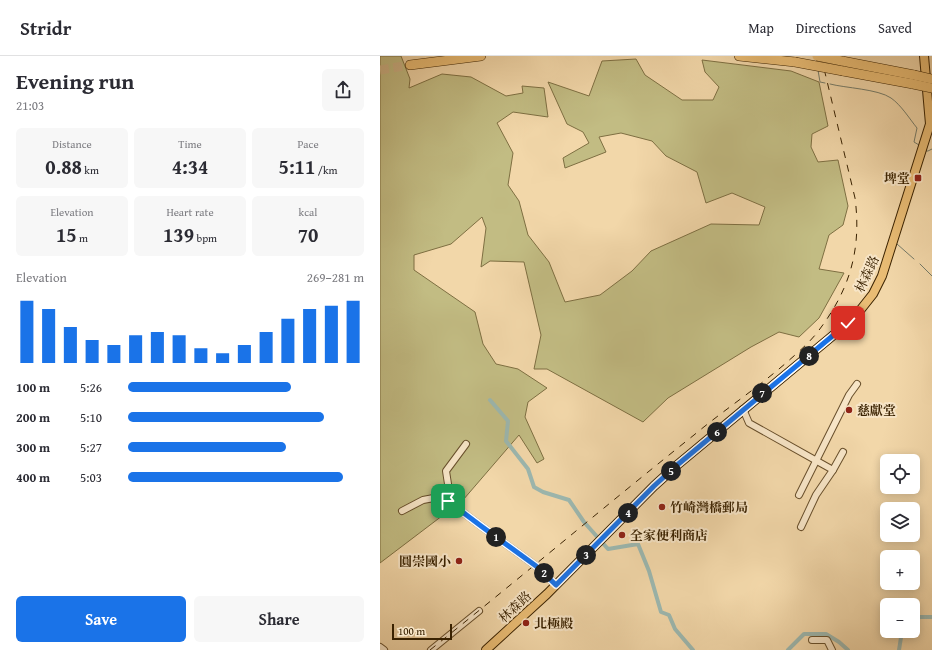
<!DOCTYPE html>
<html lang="en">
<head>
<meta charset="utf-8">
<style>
	:root { --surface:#fff; --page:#f7f7f7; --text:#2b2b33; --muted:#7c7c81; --line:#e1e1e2; --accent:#1a73e8 }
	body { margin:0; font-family:"Gentium Book Plus","Noto Serif TC",serif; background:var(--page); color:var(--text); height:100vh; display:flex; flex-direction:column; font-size:15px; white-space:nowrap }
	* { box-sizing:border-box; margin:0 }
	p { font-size:13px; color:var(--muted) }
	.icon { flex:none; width:22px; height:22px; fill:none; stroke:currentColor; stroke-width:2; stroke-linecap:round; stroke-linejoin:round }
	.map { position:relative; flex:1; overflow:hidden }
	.panel { display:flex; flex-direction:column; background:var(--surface); width:380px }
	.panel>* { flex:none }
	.fabs { position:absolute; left:500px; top:398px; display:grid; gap:8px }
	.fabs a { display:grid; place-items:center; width:40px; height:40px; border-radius:6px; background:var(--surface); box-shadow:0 2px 10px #0003; font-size:20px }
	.scale { position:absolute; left:12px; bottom:10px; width:60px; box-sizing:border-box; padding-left:4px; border:2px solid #3a2201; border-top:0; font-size:11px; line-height:14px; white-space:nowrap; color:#3a2201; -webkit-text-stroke:3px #f7e5c7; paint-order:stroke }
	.pin { position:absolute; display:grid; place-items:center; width:34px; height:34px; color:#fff; margin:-17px; border-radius:8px; box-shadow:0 2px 6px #0006 }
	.km { position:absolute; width:20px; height:20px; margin:-10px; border-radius:50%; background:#222; color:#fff; font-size:11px; line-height:20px; text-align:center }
	.round { display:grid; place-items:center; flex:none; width:42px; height:42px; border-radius:6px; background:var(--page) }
	.head { display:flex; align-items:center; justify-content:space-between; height:68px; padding:0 16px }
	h1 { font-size:22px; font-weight:800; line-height:30px }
	.figures { display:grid; grid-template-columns:repeat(3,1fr); gap:6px; height:68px; padding:4px 16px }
	.figures div { display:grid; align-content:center; border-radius:6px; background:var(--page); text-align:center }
	.figures b { font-size:20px; font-weight:800 }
	.figures small { font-size:11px; font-weight:400 }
	.figures p { font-size:11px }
	.chart { height:112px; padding:8px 16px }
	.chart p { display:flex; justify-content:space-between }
	.chart svg { width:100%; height:72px; margin-top:4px; stroke:var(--accent); stroke-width:6 }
	.button { display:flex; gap:8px; margin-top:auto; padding:8px 16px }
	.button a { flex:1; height:46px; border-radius:6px; background:var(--accent); color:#fff; font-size:16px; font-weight:800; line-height:46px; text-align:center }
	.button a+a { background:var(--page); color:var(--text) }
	ul { padding:0 16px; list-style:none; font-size:13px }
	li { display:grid; grid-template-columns:64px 48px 1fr; align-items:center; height:30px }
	li i { height:10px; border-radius:5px; background:var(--accent) }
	header { display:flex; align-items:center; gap:24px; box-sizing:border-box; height:56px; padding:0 20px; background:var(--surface); border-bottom:1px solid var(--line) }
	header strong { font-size:19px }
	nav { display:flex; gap:22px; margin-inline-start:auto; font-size:14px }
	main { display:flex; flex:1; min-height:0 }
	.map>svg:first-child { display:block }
	.green { fill:#c2bc83; stroke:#7e6f42 }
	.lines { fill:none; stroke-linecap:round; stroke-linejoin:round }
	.stream { stroke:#757c6a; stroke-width:1 }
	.canal { stroke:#9cb8b0; stroke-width:4 }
	.highway-tunnel { stroke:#cdb387; stroke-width:9; stroke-dasharray:9 4.5; stroke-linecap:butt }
	.minor-casing { stroke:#684f2b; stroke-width:8 }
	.major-casing { stroke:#3a2201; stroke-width:10 }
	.highway-casing { stroke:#3a2201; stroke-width:10 }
	.minor { stroke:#f7e5c7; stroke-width:6 }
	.major { stroke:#e9bc74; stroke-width:8 }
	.highway { stroke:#e9bc74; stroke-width:9 }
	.rail { stroke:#3a2201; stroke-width:1; stroke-dasharray:7 7; stroke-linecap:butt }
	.highway-bridge-casing { stroke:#3a2201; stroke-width:10; stroke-linecap:butt }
	.highway-bridge { stroke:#e9bc74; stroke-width:9 }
	.route-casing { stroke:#fff; stroke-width:8 }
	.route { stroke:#1a73e8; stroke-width:5 }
	.poi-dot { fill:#8f2418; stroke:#f7e5c7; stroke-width:1.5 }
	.labels { text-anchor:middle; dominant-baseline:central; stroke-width:4; stroke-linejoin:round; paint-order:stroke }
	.poi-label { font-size:13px; font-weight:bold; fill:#3a2201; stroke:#f7e5c7; text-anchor:start }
	.street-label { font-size:13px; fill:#3a2201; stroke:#f7e5c7 }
</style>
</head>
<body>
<header>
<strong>Stridr</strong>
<nav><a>Map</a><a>Directions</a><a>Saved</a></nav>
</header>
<main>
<section class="panel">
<div class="head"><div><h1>Evening run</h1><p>21:03</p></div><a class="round"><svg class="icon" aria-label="share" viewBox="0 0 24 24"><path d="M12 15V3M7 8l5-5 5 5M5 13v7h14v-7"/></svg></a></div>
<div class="figures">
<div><p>Distance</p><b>0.88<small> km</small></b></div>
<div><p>Time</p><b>4:34</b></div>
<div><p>Pace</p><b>5:11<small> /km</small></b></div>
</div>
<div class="figures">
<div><p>Elevation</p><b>15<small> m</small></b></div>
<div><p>Heart rate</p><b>139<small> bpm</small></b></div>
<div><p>kcal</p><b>70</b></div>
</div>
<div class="chart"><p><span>Elevation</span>269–281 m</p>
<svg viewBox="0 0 160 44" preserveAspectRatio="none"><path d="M5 44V6M15 44V11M25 44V22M35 44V30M45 44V33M55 44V27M65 44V25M75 44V27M85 44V35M95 44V38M105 44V33M115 44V25M125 44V17M135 44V11M145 44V9M155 44V6"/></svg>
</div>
<ul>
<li><b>100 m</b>5:26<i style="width:69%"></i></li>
<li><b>200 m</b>5:10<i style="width:83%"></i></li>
<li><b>300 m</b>5:27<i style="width:67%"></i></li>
<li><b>400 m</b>5:03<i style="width:91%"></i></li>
</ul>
<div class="button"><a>Save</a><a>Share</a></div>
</section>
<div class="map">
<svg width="552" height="594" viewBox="0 0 552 594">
	<rect width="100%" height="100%" fill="#f2d7a9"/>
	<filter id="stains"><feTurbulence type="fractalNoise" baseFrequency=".005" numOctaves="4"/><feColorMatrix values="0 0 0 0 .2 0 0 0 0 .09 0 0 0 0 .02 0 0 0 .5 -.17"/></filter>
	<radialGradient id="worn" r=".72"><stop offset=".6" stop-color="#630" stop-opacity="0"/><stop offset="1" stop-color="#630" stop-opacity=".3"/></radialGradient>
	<!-- green -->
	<polygon class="green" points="0,0 21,0 30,23 29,32 62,18 91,21 126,40 143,37 142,30 164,32 168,61 133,56 117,67 133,97 128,129 139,145 148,179 169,206 185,246 220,239 252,215 271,195 331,168 379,169 385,151 352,137 326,147 317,116 286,100 272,85 241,77 219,81 226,96 185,112 183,102 209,87 203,76 187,68 168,26 209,40 222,5 256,3 265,19 302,44 333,44 339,31 325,16 322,4 411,15 439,26 448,70 432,78 431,91 438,106 458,104 468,150 463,169 449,179 439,213 464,217 439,262 419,281 399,276 371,291 288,342 263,366 167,313 154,313 161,279 144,206 110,205 101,211 106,172 102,161 71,188 34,199 34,214 95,256 103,288 116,308 138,313 167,332 148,346 145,361 164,403 157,407 139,379 83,444 0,507"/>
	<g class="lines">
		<!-- stream -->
		<g class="stream">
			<polyline points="438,14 440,26 445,27"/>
			<path d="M 450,28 C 465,32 498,33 511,42 C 521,49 529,62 537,72 L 534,86 L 539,89"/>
			<polyline points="546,95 548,95 552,93"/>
			<polyline points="517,188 534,203"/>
			<polyline points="540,208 552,220"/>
		</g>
		<!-- canal -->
		<g class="canal">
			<polyline points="110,344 128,365 126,385 148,413 154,431 163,436 189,444 204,466 228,493 258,488 269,515 281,556 289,559 295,573 313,594"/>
			<polyline points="533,565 540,561 552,561"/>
			<polyline points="408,594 424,578 446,578 459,586 468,594"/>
			<polyline points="519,594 522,575"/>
		</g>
		<!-- highway-tunnel -->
		<polyline class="highway-tunnel" points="0,14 30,9"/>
		<!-- minor casing -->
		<g class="minor-casing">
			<g id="minor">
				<polyline points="363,353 369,367 453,414 436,439 421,471"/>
				<polyline points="453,414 463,396"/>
				<polyline points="419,439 469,339 477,328"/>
				<polyline points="68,445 70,441 66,415 86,388"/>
				<polyline points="22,455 43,444 59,441 68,445 101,470 156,510 176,529"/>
				<polyline points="432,584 447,584 452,594"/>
				<polyline points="0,591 4,594"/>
				<polyline points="51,594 99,555"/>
			</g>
		</g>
		<!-- major casing -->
		<g class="major-casing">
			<polyline id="major" points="106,594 167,538 274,430 296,410 474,262 493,238 502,220 550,68 544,0"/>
		</g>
		<!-- highway casing -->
		<g class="highway-casing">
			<g id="highway">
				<polyline points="359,0 415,6"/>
				<polyline points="462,5 534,19"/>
				<polyline points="30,9 101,0"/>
				<polyline points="463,15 533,28"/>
			</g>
		</g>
		<!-- minor -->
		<use href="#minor" class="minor"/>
		<!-- major -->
		<use href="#major" class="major"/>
		<!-- highway -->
		<use href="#highway" class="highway"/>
		<!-- rail -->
		<path class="rail" d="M 50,594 C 139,523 225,450 314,379 C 344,354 376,333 406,307 C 416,298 427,289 436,278 C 469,236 482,195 475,142 L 441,0"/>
		<!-- highway-bridge casing -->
		<g class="highway-bridge-casing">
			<g id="highway-bridge">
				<polyline points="437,0 462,5"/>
				<polyline points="415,6 463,15"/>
				<polyline points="534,19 552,23"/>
				<polyline points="533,28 552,32"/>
			</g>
		</g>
		<!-- highway-bridge -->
		<use href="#highway-bridge" class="highway-bridge"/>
	</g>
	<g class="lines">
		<!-- route casing -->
		<g class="route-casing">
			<polyline id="route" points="68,445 101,470 156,510 176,529 274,430 296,410 468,267"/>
		</g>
		<!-- route -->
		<use href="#route" class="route"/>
	</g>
	<!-- markers -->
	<g class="poi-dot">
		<rect x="534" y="118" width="8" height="8" rx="2"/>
		<circle cx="469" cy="354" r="4"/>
		<circle cx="282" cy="451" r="4"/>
		<circle cx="242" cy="479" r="4"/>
		<circle cx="79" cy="505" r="4"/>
		<circle cx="146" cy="567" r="4"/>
	</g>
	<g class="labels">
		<!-- poi labels -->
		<g class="poi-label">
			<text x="530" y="122" text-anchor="end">埤堂</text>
			<text x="477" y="354">慈獻堂</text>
			<text x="290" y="451">竹崎灣橋郵局</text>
			<text x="250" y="479">全家便利商店</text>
			<text x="71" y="505" text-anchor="end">圓崇國小</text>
			<text x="154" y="567">北極殿</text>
		</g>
		<!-- street labels -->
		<g class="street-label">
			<text transform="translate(487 218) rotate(-65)">林森路</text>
			<text transform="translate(135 551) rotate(-43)">林森路</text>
		</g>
	</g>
	<rect width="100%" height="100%" filter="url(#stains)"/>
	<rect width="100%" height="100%" fill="url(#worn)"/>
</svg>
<div class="fabs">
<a><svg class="icon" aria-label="locate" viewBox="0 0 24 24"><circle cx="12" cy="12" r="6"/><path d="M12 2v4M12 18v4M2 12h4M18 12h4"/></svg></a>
<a><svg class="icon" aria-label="layers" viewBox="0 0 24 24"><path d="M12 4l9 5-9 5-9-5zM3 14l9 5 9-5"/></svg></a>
<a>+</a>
<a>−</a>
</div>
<div class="scale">100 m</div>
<div class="pin" style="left:68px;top:445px;background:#1e9e55"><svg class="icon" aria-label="arrive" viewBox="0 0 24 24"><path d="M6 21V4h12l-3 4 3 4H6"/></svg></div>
<div class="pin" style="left:468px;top:267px;background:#d93025"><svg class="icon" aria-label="check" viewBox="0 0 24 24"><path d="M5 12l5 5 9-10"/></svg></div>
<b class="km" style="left:116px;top:481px">1</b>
<b class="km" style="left:164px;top:517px">2</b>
<b class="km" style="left:206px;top:499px">3</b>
<b class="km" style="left:248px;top:457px">4</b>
<b class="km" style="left:291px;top:415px">5</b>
<b class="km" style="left:337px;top:376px">6</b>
<b class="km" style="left:382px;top:337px">7</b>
<b class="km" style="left:429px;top:300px">8</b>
</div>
</main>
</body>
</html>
